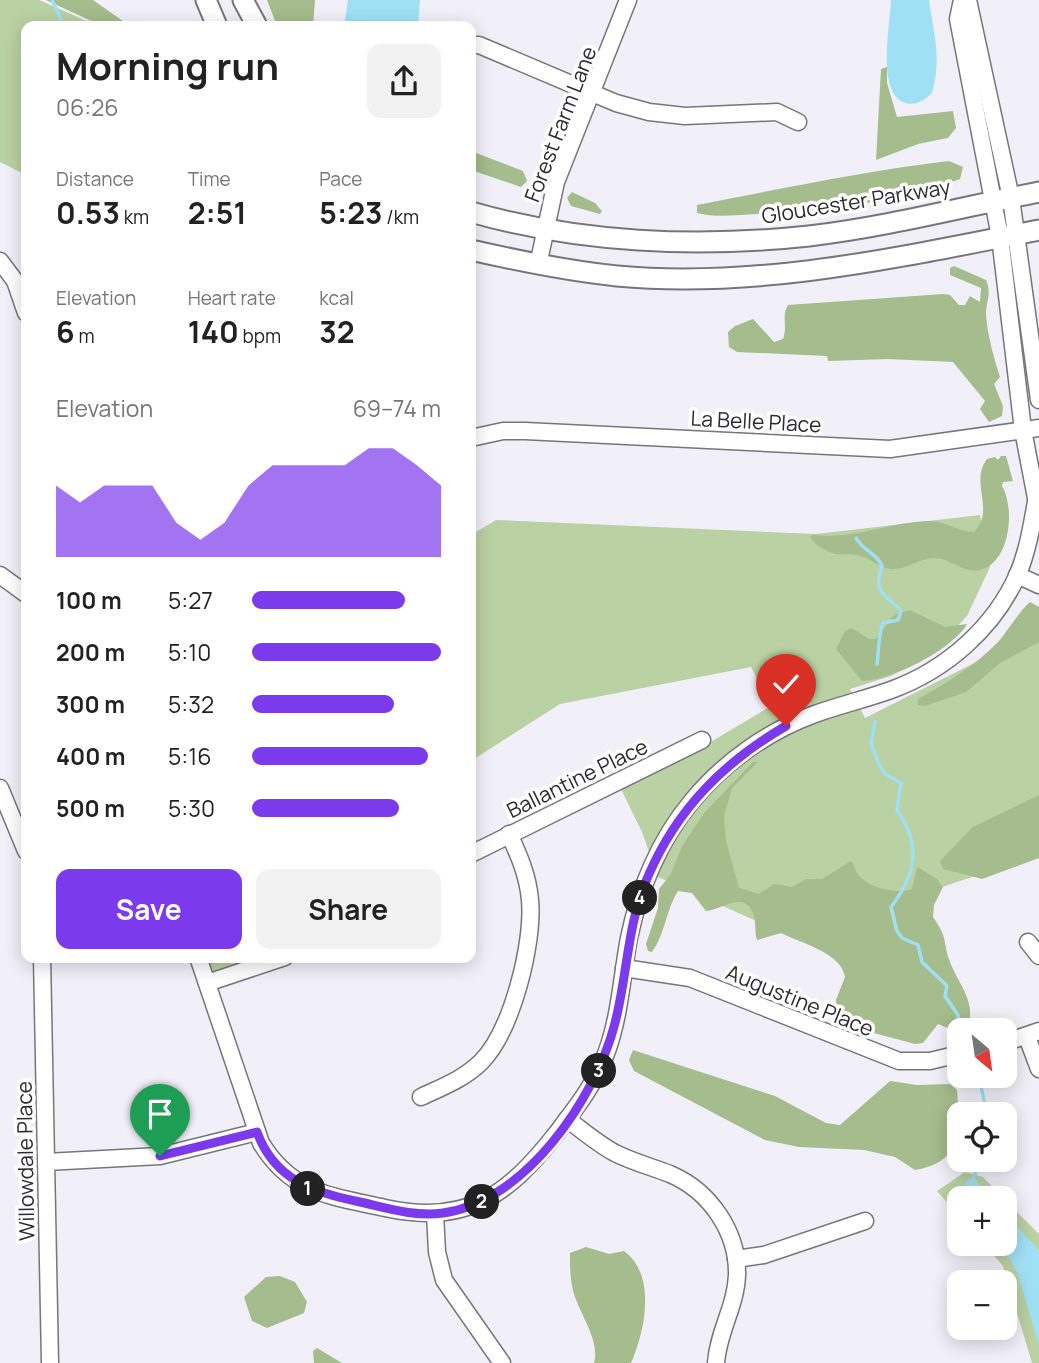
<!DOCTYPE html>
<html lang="en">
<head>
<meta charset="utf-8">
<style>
	:root { --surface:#fff; --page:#f2f2f2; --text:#222; --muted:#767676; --accent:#7c3aed }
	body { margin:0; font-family:Manrope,sans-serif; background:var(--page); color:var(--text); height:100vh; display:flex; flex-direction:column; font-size:26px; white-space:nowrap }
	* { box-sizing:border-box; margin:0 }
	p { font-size:23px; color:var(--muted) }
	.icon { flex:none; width:38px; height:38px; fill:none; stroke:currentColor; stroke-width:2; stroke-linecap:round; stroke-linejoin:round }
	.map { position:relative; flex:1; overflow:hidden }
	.sheet { position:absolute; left:21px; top:21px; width:455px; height:942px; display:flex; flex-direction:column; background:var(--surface); border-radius:14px; box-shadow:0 4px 18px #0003 }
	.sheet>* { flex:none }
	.needle { width:46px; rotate:151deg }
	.buttons { position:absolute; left:947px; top:1018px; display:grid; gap:14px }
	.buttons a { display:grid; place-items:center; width:70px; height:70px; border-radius:14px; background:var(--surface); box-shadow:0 4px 18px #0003; font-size:35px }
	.pin { position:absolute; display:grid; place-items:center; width:60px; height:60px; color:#fff; margin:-72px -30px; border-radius:50% 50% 50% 0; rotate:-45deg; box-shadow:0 0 7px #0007 }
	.pin .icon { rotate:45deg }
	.km { position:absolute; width:35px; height:35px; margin:-18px; border-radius:50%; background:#222; color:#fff; font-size:19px; line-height:35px; text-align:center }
	.round { display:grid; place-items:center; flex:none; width:74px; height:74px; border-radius:14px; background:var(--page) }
	.headline { display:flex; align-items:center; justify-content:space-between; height:119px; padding:0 35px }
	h1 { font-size:38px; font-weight:700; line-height:52px }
	.metrics { display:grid; grid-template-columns:repeat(3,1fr); gap:10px; height:119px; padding:7px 35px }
	.metrics div { display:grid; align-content:center }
	.metrics b { font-size:30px; font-weight:700 }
	.metrics small { font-size:19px; font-weight:400 }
	.metrics p { font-size:19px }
	.chart { height:196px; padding:14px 35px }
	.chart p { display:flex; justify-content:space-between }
	.chart svg { width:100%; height:126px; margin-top:7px; fill:var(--accent); opacity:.7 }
	.button { display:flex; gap:14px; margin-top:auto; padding:14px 35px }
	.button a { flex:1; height:80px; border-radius:14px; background:var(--accent); color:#fff; font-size:28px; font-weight:700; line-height:80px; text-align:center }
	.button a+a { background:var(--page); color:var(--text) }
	ul { padding:0 35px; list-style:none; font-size:23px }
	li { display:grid; grid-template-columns:112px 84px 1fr; align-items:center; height:52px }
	li i { height:18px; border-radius:9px; background:var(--accent) }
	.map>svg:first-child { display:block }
	.green { fill:#bad1a3 }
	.forest { fill:#a5bc8c }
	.water { fill:#a0e0f5 }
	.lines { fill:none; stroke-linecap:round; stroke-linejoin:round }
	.stream { stroke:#a0e0f5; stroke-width:3.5 }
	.minor-casing { stroke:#76757d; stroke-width:19 }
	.major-casing { stroke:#76757d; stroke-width:23 }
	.minor { stroke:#fff; stroke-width:16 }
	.major { stroke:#fff; stroke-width:19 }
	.route-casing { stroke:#fff; stroke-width:14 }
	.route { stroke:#7c3aed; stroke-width:9 }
	.labels { text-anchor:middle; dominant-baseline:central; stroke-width:7; stroke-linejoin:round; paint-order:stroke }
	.street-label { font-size:21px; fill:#2b2b2e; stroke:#fff }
</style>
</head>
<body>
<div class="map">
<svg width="1039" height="1363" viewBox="0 0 1039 1363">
	<rect width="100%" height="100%" fill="#f1f0f9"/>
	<!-- green -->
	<g class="green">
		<polygon points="0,0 39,0 98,26 26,26 26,175 0,162"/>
		<polygon points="980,515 990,567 967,616 933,653 891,676 850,689 865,718 1006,647 1039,639 1039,854 913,897 763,924 658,877 642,832 620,787 704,746 771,706 751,667 560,704 471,761 471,535 496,520 816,534"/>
		<polygon points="191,957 269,957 203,993"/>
		<polygon points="965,1172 983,1177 1004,1199 959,1199 959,1216 937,1191"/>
		<polygon points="1004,1199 1039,1234 1039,1363 1032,1363 1003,1266 984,1244 1004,1244"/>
	</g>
	<!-- forest -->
	<g class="forest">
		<polygon points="46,0 93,0 130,26 102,26"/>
		<polygon points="267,0 315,0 313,26 277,26"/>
		<polygon points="887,67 887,83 897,117 953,111 956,128 948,138 918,144 876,160 881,69"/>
		<polygon points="471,151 523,171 527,181 521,187 471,170"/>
		<path d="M 949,161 L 963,167 L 960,179 C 896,202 824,211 757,214 C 737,215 717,218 697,213 L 697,205 C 781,189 864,171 949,161 Z"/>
		<polygon points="572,192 595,203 602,211 600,214 571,206 567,198"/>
		<path d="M 954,266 L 986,280 C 992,294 986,301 986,314 C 987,334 994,358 1000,377 L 994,384 L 1003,406 L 1002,416 L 989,422 L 980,409 L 985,401 L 953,362 L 888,359 L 828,361 L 827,356 L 737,352 L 729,347 L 728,332 L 735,326 L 753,319 L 774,342 L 783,339 C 788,326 781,316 788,305 L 943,294 L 950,295 L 959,305 L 965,305 L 970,296 L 980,302 L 981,288 L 950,275 L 950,268 Z"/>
		<path d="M 1001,456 L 1006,456 L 1013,481 L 1003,482 L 1002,486 C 1015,508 1011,562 980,570 C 963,574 951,558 934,558 C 920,558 907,569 893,569 C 880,569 871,558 858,555 C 850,553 840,556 832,553 C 824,550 814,544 810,537 L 813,535 C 852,540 887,523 926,521 C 943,520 957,531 974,532 C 996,510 969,483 987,459 L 995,457 L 998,460 Z"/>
		<path d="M 1030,602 L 1039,607 L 1039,642 L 1000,663 L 966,692 L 925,706 L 918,705 L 918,699 C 947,683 976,665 999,641 C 1010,628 1017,614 1030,602 Z"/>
		<path d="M 910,610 L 945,627 L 967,624 C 952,650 892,680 862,681 L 836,649 L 845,631 L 852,628 L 869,639 L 876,639 L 894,615 Z"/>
		<path d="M 753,762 L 758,762 L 732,788 L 724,816 L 726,841 L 739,888 L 759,894 L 774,884 L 792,887 L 806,879 L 822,879 L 851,861 C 854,864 854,867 856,871 C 863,887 897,895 912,889 L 917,867 L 936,878 L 943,887 L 934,905 L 933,917 C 949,940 942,940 950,962 C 958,984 979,1004 966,1029 L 952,1030 L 938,1024 L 923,1043 L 915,1044 L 855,1028 L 836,1011 L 836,1000 L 845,977 C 841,952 800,943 781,933 L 757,940 C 754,931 757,920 752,911 C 742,891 720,911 706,911 L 692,893 L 678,891 C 666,910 665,934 652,952 L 648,951 L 646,944 L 658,908 L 659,889 L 671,874 L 682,846 L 705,812 Z"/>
		<polygon points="1039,795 1039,858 982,879 943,869 940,861 973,827"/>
		<path d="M 633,1050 L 775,1096 L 826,1123 L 840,1125 L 890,1081 L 917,1085 L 950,1084 L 957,1090 C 960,1129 964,1162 915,1170 L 895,1157 L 864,1150 L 799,1147 L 765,1140 L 634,1071 L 629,1060 Z"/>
		<path d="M 586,1247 L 609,1254 L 624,1251 C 657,1275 645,1331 631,1363 L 594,1363 C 600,1342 582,1317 575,1297 C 570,1284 570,1267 570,1253 Z"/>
		<polygon points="280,1276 295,1282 307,1302 304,1313 267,1328 252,1321 244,1297 266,1277"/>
		<polygon points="317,1348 342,1363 314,1363 313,1351"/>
	</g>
	<!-- water -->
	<g class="water">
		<polygon points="348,0 420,0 418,26 344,26"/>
		<path d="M 891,0 L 929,0 C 934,36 942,57 932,93 C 924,101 914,107 903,102 C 877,90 890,26 891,0 Z"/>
		<polygon points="974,1177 991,1199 962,1199 964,1183"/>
		<polygon points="1005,1214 1039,1250 1039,1345 1018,1274 1002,1244 1004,1244"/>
	</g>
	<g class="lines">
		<!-- stream -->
		<g class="stream">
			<polyline points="52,0 61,19 59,26"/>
			<path d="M 856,538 C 863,551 877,553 882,566 C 872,596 886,593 901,611 L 898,620 L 883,623 C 878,636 879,650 877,664"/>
			<path d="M 875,722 L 871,743 L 879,765 L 885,774 L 901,783 L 897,810 C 922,846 916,874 891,907 L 897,931 L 902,938 L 918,945 L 922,962 L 947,986 L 945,996 L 958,1015 L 959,1032"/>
			<polyline points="979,1076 987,1115"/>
			<polyline points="974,1177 980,1160"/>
		</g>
		<!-- minor casing -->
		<g class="minor-casing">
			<g id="minor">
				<polyline points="962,0 958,19 1000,237 1023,430 1036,498"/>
				<polyline points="968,0 1011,198 1039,400"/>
				<polyline points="471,45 479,45 616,103 649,112 685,116 777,112 798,122"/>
				<polyline points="0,261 15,281 26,313"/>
				<polyline points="538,265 556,182 628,0"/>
				<polyline points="471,438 503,431 525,431 890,449 1039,428"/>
				<polyline points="0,575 26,594"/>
				<polyline points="1017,575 1039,585"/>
				<polyline points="0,788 26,851"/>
				<polyline points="471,854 702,740"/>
				<polyline points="1028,942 1039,956"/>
				<polyline points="42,957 50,1363"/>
				<path d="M 198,957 L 261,1143 C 292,1194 332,1196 385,1208 C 467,1226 508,1195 556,1134 C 576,1108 596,1083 607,1051 C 620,1015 622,975 629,938 C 639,889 660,839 692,801 C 724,762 768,731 815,714 C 840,705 866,699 891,690 C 946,670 994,628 1018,574 C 1030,545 1033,516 1039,485"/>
				<polyline points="624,968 690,978 899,1061 930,1061 959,1054"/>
				<polyline points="207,983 285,957"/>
				<polyline points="1027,1037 1039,1069"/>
				<polyline points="1004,1043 1039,1031"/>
				<path d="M 421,1097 C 442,1087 464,1079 481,1062 C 512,1031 534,943 530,900 C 528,876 519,855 509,834"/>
				<path d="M 567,1119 C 583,1131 598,1144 615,1153 C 633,1162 652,1167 670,1174 C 710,1191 738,1232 737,1275 C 736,1306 718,1332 716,1363"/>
				<polyline points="46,1162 160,1156 257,1132"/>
				<polyline points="435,1214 437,1252 444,1280 502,1363"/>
				<polyline points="736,1259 764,1255 865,1221"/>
			</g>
		</g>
		<!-- major casing -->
		<g class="major-casing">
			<g id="major">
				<polyline points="206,0 217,26"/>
				<polyline points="243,0 257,26"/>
				<path d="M 471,212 C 579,243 697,248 809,236 C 886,227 963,207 1039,192"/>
				<path d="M 471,250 C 519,261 568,271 617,276 C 759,289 900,257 1039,230"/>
			</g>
		</g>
		<!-- minor -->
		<use href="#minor" class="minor"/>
		<!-- major -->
		<use href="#major" class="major"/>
	</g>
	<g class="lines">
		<!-- route casing -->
		<g class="route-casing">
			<path id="route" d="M 160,1156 L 257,1132 C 275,1181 314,1192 360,1202 C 387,1208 415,1217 443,1213 C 525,1202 596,1098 615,1023 C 628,973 627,922 649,874 C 678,808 724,762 786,726"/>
		</g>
		<!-- route -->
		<use href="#route" class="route"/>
	</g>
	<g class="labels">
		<!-- street labels -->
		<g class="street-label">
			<text transform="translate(560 124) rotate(-69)">Forest Farm Lane</text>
			<text transform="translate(856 201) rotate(-9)">Gloucester Parkway</text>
			<text transform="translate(756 421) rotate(3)">La Belle Place</text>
			<text transform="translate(577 778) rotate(-26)">Ballantine Place</text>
			<text transform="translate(800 1000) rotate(22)">Augustine Place</text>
			<text transform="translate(25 1161) rotate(-91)">Willowdale Place</text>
		</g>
	</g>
</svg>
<div class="buttons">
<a><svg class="needle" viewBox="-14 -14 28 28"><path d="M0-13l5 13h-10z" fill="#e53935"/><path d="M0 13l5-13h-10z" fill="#767676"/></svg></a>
<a><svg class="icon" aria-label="locate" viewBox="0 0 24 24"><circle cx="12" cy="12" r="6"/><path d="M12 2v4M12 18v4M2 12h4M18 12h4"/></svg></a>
<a>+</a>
<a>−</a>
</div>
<div class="pin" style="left:160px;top:1156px;background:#1e9e55"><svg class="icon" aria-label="arrive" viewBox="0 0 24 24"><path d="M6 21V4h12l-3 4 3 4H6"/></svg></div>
<div class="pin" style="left:786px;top:726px;background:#d93025"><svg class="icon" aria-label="check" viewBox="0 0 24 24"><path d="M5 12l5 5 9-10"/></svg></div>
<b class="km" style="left:308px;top:1189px">1</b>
<b class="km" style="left:482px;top:1202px">2</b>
<b class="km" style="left:599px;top:1071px">3</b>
<b class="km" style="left:640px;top:898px">4</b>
<section class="sheet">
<div class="headline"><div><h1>Morning run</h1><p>06:26</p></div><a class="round"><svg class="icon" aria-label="share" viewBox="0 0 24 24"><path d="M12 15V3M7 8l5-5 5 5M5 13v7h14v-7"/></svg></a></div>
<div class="metrics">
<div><p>Distance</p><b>0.53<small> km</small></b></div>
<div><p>Time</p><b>2:51</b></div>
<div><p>Pace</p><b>5:23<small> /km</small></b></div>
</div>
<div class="metrics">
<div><p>Elevation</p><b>6<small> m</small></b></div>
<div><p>Heart rate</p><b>140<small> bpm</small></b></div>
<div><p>kcal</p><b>32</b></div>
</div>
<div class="chart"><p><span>Elevation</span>69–74 m</p>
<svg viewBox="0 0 160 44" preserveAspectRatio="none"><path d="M0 44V19L10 25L20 19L30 19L40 19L50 32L60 38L70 32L80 19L90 12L100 12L110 12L120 12L130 6L140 6L150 12L160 19V44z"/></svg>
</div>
<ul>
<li><b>100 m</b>5:27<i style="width:81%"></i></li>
<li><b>200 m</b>5:10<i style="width:100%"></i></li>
<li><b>300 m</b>5:32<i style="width:75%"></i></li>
<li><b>400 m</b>5:16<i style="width:93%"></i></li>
<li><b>500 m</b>5:30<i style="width:78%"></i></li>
</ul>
<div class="button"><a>Save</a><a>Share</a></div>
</section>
</div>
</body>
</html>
